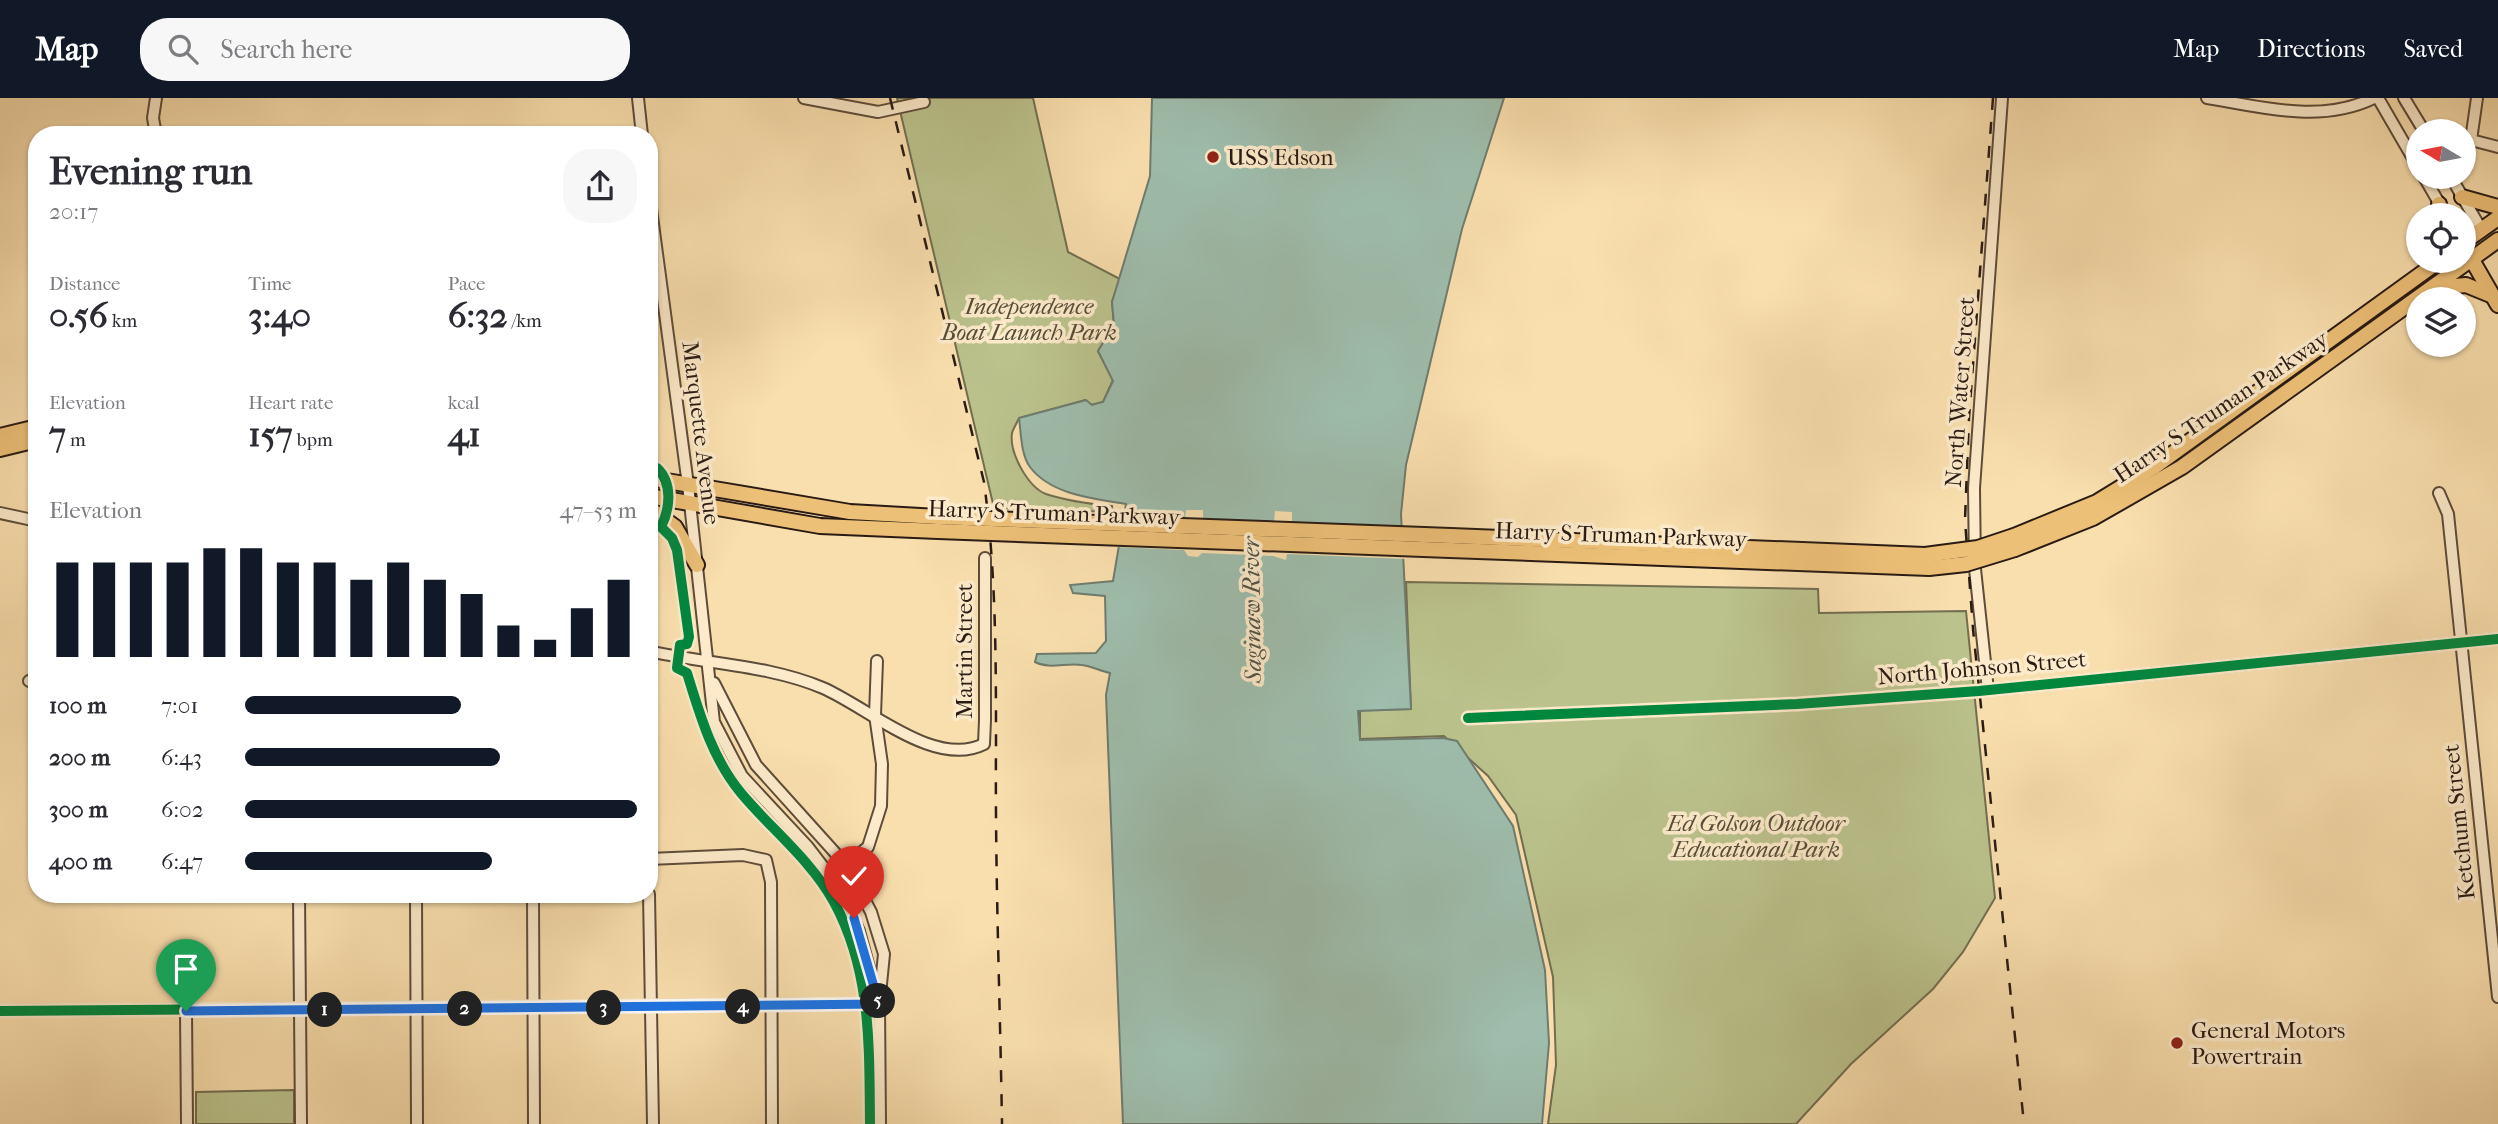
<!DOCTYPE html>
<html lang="en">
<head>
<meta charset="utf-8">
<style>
	:root { --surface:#fff; --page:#f7f7f7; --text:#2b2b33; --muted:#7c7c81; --accent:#111827 }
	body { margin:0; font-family:"IM FELL French Canon",serif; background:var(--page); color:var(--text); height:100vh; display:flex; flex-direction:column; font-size:26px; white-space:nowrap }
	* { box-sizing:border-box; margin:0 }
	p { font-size:23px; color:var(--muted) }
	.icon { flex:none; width:38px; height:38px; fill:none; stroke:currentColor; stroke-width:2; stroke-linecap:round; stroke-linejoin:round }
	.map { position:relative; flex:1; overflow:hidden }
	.side { position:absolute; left:28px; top:28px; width:630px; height:777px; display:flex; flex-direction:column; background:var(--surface); border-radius:28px; box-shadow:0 2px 5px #0004 }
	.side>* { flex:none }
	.needle { width:46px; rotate:280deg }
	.tools { position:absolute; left:2406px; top:21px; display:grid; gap:14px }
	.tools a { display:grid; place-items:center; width:70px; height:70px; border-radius:50%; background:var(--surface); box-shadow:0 2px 5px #0004; font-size:35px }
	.pin { position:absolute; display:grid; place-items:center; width:60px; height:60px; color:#fff; margin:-72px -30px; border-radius:50% 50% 50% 0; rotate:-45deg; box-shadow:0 0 7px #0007 }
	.pin .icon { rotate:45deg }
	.km { position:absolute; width:35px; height:35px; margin:-18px; border-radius:50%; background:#222; color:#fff; font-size:19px; line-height:35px; text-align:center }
	.round { display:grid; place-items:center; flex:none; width:74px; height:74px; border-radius:28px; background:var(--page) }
	.summary { display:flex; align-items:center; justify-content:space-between; height:119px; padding:0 21px }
	h1 { font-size:38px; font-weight:700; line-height:52px }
	.figures { display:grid; grid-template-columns:repeat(3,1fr); gap:10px; height:119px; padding:7px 21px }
	.figures div { display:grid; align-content:center }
	.figures b { font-size:35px; font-weight:700 }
	.figures small { font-size:19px; font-weight:400 }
	.figures p { font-size:19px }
	.chart { height:196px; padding:14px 21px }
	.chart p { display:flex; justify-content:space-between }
	.chart svg { width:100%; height:126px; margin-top:7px; stroke:var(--accent); stroke-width:6 }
	ul { padding:0 21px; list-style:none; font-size:23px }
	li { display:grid; grid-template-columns:112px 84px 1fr; align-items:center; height:52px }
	li i { height:18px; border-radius:9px; background:var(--accent) }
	header { display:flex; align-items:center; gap:42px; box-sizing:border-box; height:98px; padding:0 35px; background:var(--accent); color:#fff }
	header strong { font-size:33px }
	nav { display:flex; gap:38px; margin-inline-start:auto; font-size:24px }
	.search { width:490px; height:63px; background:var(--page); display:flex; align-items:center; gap:18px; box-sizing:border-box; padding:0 24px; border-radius:28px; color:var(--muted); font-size:26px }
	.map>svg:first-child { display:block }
	.green { fill:#bbc28c; stroke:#726e50; stroke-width:2 }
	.water { fill:#9ebdac; stroke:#6f7c6f; stroke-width:2 }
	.pier { fill:#fadfae }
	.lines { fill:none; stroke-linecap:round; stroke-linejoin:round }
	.minor-casing { stroke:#5d4c3a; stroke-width:14 }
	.major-casing { stroke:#291b14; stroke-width:18 }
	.minor { stroke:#fceaca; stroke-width:10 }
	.major { stroke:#edc077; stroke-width:14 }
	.rail { stroke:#291b14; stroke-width:2.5; stroke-dasharray:12 12; stroke-linecap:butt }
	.major-bridge-casing { stroke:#291b14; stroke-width:18; stroke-linecap:butt }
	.major-bridge { stroke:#edc077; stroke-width:14 }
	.cycleway-casing { stroke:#fceaca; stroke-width:15 }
	.cycleway { stroke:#00873e; stroke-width:10 }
	.route-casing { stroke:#fff; stroke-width:14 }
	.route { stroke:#1a73e8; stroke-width:9 }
	.poi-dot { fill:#8f2418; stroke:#fceaca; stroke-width:2.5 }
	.labels { text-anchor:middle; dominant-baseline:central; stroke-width:7; stroke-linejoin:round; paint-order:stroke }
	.poi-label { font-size:23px; fill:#291b14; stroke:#fceaca; text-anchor:start }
	.park-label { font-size:23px; font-style:italic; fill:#554d38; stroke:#fceaca }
	.street-label { font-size:23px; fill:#291b14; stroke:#fceaca }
	.water-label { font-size:24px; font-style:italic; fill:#525449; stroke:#fceaca }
</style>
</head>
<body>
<header>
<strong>Map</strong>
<div class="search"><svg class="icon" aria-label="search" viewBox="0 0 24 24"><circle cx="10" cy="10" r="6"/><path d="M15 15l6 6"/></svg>Search here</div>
<nav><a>Map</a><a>Directions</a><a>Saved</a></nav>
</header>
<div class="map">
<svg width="2498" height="1026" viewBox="0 0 2498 1026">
	<rect width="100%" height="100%" fill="#fadfae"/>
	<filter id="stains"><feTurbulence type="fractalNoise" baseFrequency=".00286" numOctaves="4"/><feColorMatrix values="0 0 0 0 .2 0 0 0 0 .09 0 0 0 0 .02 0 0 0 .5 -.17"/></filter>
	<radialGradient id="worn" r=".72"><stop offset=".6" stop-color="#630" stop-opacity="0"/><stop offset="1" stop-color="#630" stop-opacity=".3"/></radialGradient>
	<!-- green -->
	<g class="green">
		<path d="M 897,0 L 1033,0 L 1068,154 L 1120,181 L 1112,204 L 1114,227 L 1098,253 L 1113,282 L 1103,304 L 1091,307 L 1085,302 L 1019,320 C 1017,325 1013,331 1012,335 C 1009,355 1028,389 1046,396 C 1067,403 1090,406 1112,408 L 1113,414 L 994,410 Z"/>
		<polygon points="1406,484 1818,491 1819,515 1966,513 1995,800 1963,854 1933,891 1851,966 1796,1026 1548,1026 1556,967 1553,879 1516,717 1488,678 1444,638 1360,641 1360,612 1411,611"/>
		<polygon points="294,992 294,1026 196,1026 196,994"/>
	</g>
	<!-- water -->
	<path class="water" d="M 1152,0 L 1504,0 L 1462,131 L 1406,367 L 1401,416 L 1411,611 L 1358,613 L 1360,642 L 1443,640 L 1457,643 L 1513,728 L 1545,872 L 1549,945 L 1542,1026 L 1123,1026 L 1106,597 L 1110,575 C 1100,573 1091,568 1082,567 C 1067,564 1050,572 1035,564 L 1037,556 L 1096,555 L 1106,543 L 1105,498 L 1073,495 L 1070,487 L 1113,483 L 1126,406 C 1095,401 1051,397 1030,369 C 1021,357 1021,335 1019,320 L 1086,302 L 1092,307 L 1103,304 L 1113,283 L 1098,253 L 1114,227 L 1112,204 L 1150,78 Z"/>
	<!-- pier -->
	<polygon class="pier" points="1186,412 1203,412 1203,422 1274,424 1275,413 1292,414 1292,424 1405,428 1407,461 1287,456 1286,462 1273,458 1202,455 1198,459 1188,458 1184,452 1115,449 1121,417 1185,420"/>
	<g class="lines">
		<!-- minor casing -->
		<g class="minor-casing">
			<g id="minor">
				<polyline points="156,0 153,20 156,37"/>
				<polyline points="638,0 642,37"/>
				<polyline points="804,0 878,14 924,4"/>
				<path d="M 2207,0 C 2263,9 2320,26 2374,0"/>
				<polyline points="2378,0 2418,69"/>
				<polyline points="2404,0 2424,33"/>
				<polyline points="2477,0 2471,42 2498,49"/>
				<polyline points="2424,79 2442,110"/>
				<polyline points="2451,79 2481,131"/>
				<polyline points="649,96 688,387 714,624 742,678 808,749 838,788 859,833 879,906"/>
				<polyline points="2439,395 2448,416 2498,899"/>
				<polyline points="0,415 37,423"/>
				<path d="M 649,553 C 706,566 769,567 823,590 C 869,610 935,671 984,646 L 985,622 L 985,460"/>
				<polyline points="29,583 37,584"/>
				<polyline points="714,585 756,667 847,768 871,814 884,856 879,906 880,1026"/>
				<polyline points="1988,592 1975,471 1974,390 2002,0"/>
				<polyline points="1468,620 1797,606 1979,593 2498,541"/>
				<polyline points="649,761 743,757 766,762 771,784 772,1026"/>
				<polyline points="831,779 868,749 881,708 882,666 875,617 877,563"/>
				<polyline points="299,796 301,1026"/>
				<polyline points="416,796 417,1026"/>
				<polyline points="533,796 534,1026"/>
				<polyline points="649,796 653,1026"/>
				<polyline points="0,913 879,906"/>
				<polyline points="186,913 187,1026"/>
			</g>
		</g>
		<!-- major casing -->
		<g class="major-casing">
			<g id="major">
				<polyline points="2462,99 2498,109"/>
				<polyline points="2439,106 2442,117"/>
				<polyline points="2464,144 2498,120"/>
				<polyline points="2464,148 2498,207"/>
				<polyline points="2434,190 2466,187 2493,198"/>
				<polyline points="0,338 37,329"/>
				<polyline points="0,351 37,342"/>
				<polyline points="649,380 850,414 938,419"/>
				<polyline points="649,398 820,428 938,433"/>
				<polyline points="649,410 675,429 697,467"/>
				<polyline points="1451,438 1925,457"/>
				<polyline points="2014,438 2097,404 2154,369 2439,163"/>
				<polyline points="2015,451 2093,420 2182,369 2498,142"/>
				<polyline points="1450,452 1929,470"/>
			</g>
		</g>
		<!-- minor -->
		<use href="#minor" class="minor"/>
		<!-- major -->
		<use href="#major" class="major"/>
		<!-- rail -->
		<g class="rail">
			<path d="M 890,0 L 984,384 C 996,472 996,560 996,649 C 995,774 1000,900 1002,1026"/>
			<polyline points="1993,0 1969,320 1965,422 1973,531 2024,1026"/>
		</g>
		<!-- major-bridge casing -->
		<g class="major-bridge-casing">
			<g id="major-bridge">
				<polyline points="938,419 1451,438"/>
				<polyline points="938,433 1450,452"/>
				<polyline points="1925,457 1978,450 2014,438"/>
				<polyline points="1929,470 1966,466 2015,451"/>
			</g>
		</g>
		<!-- major-bridge -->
		<use href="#major-bridge" class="major-bridge"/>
		<!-- cycleway casing -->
		<g class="cycleway-casing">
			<g id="cycleway">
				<path d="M 649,368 L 657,370 C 673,385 670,411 661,429 L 672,440 L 677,452 L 689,539 L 687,546 L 680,547 L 677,570 L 687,575 C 700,617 712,660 741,695 C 771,731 811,762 834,804 C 872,874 869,949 870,1026"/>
				<polyline points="1468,620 1797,606 1979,593 2498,541"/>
				<polyline points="0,913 879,906"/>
			</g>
		</g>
		<!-- cycleway -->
		<use href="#cycleway" class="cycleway"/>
	</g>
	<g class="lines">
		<!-- route casing -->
		<g class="route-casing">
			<polyline id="route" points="186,913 879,906 854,820"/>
		</g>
		<!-- route -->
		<use href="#route" class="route"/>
	</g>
	<!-- markers -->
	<g class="poi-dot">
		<circle cx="1213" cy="59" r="7"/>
		<circle cx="2177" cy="945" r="7"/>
	</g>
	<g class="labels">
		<!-- poi labels -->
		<g class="poi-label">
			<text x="1227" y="59">USS Edson</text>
			<text x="2191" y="932">General Motors<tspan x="2191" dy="26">Powertrain</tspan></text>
		</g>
		<!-- park labels -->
		<g class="park-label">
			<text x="1029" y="208">Independence<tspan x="1029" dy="26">Boat Launch Park</tspan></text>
			<text x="1756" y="725">Ed Golson Outdoor<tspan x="1756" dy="26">Educational Park</tspan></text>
		</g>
		<!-- street labels -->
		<g class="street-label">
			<text transform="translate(1960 294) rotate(-86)">North Water Street</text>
			<text transform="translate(2221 309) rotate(-34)">Harry S Truman Parkway</text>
			<text transform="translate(701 335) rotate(83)">Marquette Avenue</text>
			<text transform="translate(1054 415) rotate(2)">Harry S Truman Parkway</text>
			<text transform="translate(1621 437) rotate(2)">Harry S Truman Parkway</text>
			<text transform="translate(964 553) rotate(-90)">Martin Street</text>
			<text transform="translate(1982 570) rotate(-5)">North Johnson Street</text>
			<text transform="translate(2459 724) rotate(-96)">Ketchum Street</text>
		</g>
		<!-- water labels -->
		<g class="water-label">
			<text transform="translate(1252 512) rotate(-91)">Saginaw River</text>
		</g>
	</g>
	<rect width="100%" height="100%" filter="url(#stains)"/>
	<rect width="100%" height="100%" fill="url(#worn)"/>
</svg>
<div class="tools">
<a><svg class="needle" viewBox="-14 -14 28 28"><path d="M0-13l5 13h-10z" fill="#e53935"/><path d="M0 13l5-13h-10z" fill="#7c7c81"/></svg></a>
<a><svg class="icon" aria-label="locate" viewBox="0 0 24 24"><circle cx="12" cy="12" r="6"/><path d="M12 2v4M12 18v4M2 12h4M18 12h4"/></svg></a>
<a><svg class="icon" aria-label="layers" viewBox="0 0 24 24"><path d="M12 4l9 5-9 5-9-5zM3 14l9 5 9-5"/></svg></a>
</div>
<div class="pin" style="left:186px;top:913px;background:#1e9e55"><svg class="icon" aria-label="arrive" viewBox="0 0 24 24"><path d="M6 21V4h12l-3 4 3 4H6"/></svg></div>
<div class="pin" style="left:854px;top:820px;background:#d93025"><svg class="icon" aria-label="check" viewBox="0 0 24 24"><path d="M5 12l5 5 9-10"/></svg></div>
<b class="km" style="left:325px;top:912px">1</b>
<b class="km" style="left:465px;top:911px">2</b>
<b class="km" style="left:604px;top:910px">3</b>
<b class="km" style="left:743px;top:909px">4</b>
<b class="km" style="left:878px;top:903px">5</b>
<section class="side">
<div class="summary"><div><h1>Evening run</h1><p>20:17</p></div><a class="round"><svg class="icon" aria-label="share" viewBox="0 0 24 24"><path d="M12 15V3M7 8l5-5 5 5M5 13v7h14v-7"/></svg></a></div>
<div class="figures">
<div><p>Distance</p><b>0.56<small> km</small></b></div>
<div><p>Time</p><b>3:40</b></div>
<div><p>Pace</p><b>6:32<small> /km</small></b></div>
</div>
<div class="figures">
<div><p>Elevation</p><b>7<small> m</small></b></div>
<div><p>Heart rate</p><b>157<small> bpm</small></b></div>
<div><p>kcal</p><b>41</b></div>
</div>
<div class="chart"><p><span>Elevation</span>47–53 m</p>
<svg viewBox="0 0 160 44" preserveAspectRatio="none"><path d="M5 44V11M15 44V11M25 44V11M35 44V11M45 44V6M55 44V6M65 44V11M75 44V11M85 44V17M95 44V11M105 44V17M115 44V22M125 44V33M135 44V38M145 44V27M155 44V17"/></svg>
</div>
<ul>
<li><b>100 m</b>7:01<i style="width:55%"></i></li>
<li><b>200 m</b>6:43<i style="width:65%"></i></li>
<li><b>300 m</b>6:02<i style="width:100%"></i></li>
<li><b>400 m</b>6:47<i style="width:63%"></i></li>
</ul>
</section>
</div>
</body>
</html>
